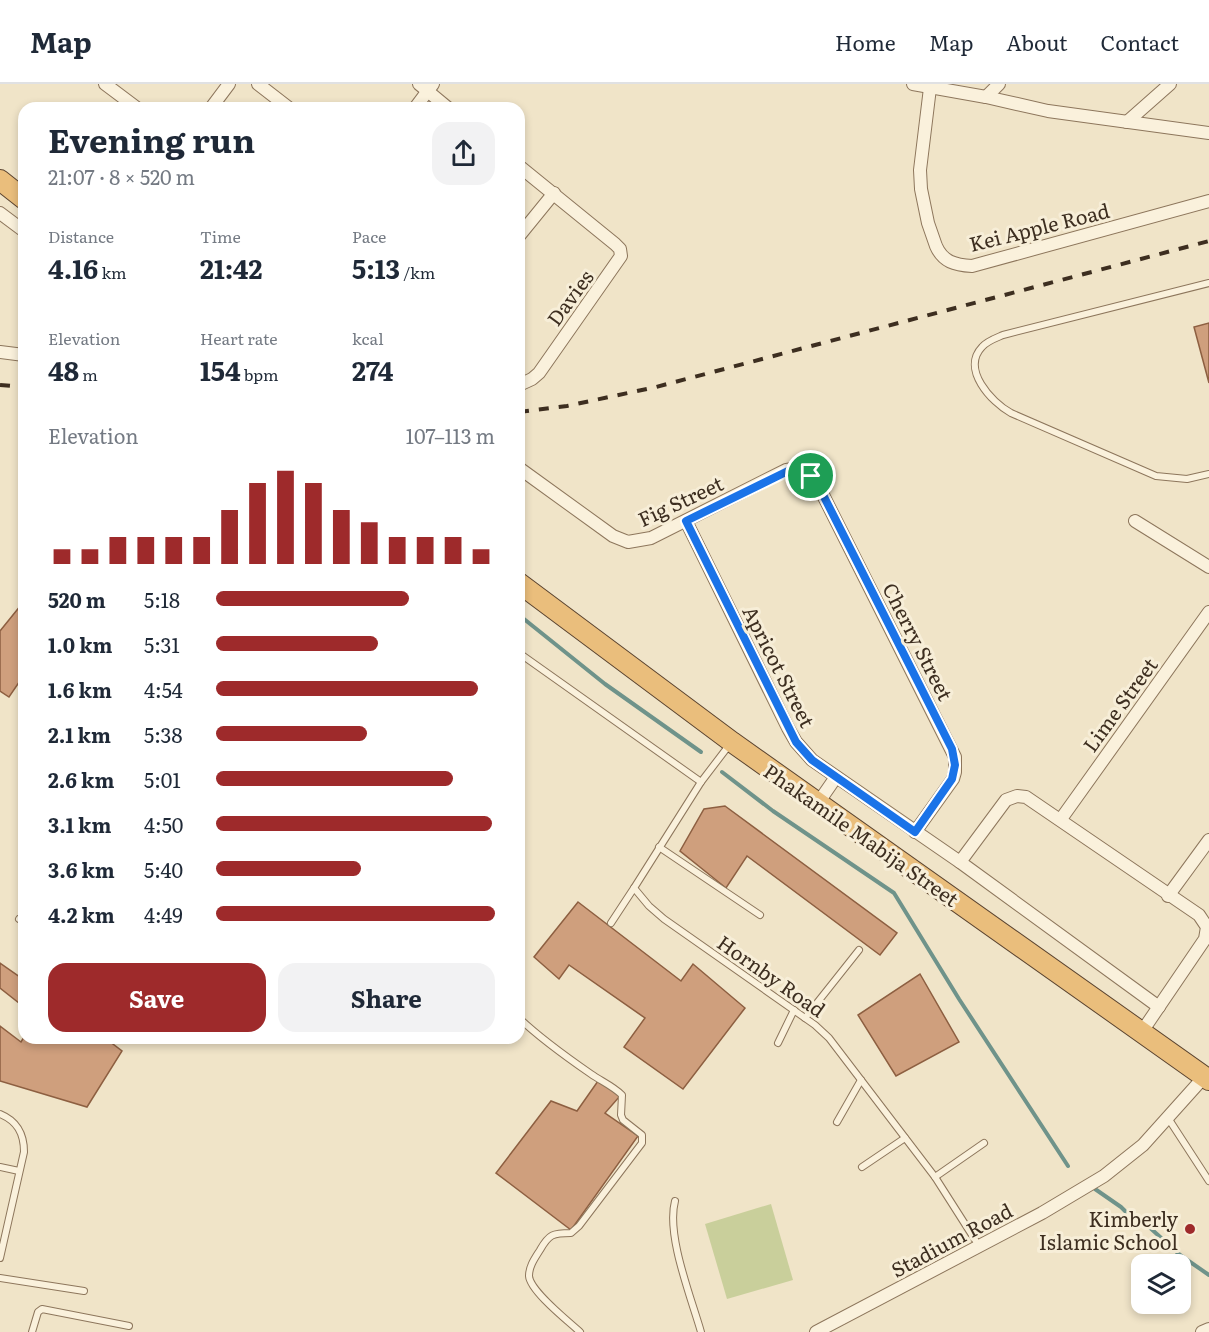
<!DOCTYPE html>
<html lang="en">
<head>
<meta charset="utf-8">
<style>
	:root { --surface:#fff; --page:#f2f2f3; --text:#1f2937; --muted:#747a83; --line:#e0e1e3; --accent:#9e2a2b }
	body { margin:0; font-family:Literata,serif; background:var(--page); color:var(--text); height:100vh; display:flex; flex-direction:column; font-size:22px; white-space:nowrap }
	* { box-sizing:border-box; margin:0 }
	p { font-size:20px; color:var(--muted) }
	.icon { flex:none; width:33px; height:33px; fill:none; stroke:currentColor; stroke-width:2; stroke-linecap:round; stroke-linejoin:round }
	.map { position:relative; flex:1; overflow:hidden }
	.side { position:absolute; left:18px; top:18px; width:507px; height:942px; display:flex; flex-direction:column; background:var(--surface); border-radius:18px; box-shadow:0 3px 9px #0003 }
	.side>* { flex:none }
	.tools { position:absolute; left:1131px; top:1170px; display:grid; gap:12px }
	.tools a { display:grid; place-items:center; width:60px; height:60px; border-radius:12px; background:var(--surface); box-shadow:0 3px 9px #0003; font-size:30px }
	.pin { position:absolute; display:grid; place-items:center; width:51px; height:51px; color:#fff; margin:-26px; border:3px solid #fff; border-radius:50%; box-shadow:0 2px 6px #0007 }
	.round { display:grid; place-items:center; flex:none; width:63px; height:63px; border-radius:18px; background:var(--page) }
	.summary { display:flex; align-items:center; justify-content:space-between; height:102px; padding:0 30px }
	h1 { font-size:33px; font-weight:700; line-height:45px }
	.stats { display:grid; grid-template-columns:repeat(3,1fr); gap:9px; height:102px; padding:6px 30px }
	.stats div { display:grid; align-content:center }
	.stats b { font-size:26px; font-weight:700 }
	.stats small { font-size:16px; font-weight:400 }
	.stats p { font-size:16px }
	.chart { height:168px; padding:12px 30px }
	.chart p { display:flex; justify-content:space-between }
	.chart svg { width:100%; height:108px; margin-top:6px; stroke:var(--accent); stroke-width:6 }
	.button { display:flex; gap:12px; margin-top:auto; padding:12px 30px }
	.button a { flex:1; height:69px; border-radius:18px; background:var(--accent); color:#fff; font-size:24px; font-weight:700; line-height:69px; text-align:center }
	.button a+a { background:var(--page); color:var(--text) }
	ul { padding:0 30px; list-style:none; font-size:20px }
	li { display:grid; grid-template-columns:96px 72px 1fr; align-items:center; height:45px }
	li i { height:15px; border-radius:8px; background:var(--accent) }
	header { display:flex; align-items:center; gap:36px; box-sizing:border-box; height:84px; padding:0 30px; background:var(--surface); border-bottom:2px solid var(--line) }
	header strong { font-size:28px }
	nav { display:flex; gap:33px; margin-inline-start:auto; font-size:21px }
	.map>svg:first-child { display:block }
	.green { fill:#c9cf9b }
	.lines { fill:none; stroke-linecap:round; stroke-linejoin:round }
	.stream { stroke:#6f938a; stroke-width:4 }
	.building { fill:#cf9f7d; stroke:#8d5f41; stroke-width:1.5 }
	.service-casing { stroke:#8d765c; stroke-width:8 }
	.minor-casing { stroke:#8d765c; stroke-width:14 }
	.trunk-casing { stroke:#5b4430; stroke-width:22 }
	.service { stroke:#faf1dc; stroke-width:6 }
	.minor { stroke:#faf1dc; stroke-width:12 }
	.trunk { stroke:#eabe7c; stroke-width:20 }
	.rail { stroke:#3d2e20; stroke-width:4; stroke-dasharray:10 10; stroke-linecap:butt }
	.route-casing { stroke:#fff; stroke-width:12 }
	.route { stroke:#1a73e8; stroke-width:8 }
	.poi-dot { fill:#9e2a2b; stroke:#f7eed8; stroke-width:2 }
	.labels { text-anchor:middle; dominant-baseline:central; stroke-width:6; stroke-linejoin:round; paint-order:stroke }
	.street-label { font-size:20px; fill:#3d2e20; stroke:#f7eed8 }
	.poi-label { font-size:20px; fill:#3d2e20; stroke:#f7eed8; text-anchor:end }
</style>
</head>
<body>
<header>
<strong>Map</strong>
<nav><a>Home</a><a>Map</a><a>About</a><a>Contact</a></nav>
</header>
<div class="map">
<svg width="1209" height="1248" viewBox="0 0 1209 1248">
	<rect width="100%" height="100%" fill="#f0e4c8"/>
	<!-- green -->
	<polygon class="green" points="771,1120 793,1196 727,1215 705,1140"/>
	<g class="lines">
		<!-- stream -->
		<g class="stream">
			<polyline points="519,531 605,600 701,668"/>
			<polyline points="722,688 773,727 894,809 959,915 1068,1082"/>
			<polyline points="1095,1105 1121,1123 1134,1136 1148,1142 1180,1171 1209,1191"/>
		</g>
	</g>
	<!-- building -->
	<g class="building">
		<polygon points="1209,239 1209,299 1194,243"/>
		<polygon points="21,521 24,523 24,591 9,613 0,607 0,547"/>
		<polygon points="725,722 897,849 880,871 747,772 726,804 680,767 704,725"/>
		<polygon points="578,818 681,897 693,880 745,924 683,1005 624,963 645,934 569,881 559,895 534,873"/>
		<polygon points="0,879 24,896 24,923 0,904"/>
		<polygon points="920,890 959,958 896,992 858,931"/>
		<polygon points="0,942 21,958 24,953 105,954 122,967 87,1023 0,997"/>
		<polygon points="598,997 620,1012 605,1029 638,1052 571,1146 496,1089 551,1017 577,1027"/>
	</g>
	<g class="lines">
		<!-- service casing -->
		<g class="service-casing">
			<g id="service">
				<path d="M 1209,199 L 1003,251 C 996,254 987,257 982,263 C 961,285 991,318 1011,329 L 1156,392 L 1187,395 L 1209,390"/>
				<polyline points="519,569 701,698"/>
				<polyline points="730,660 701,698 634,804 649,822 664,835 815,941 829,954 935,1093 979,1162"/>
				<polyline points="659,763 760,831"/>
				<polyline points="19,835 24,838"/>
				<polyline points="611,839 634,804"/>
				<path d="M 519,934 C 541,955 565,972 591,990 C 601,997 613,1002 622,1011 L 621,1031 L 623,1036 L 642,1051 L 642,1059 L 579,1142 L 571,1149 C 553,1149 549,1150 540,1166 C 535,1174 529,1182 529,1192 C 530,1207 568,1237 580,1248"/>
				<polyline points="805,934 859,866"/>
				<polyline points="778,959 794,926"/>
				<path d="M 0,1030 C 17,1037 24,1049 24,1068 L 0,1174"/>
				<polyline points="1168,1034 1209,1097"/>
				<polyline points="837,1038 861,996"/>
				<polyline points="0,1083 19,1087"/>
				<polyline points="862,1083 905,1054"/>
				<polyline points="935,1093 984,1059"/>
				<path d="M 675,1117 C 666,1151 691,1213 701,1248"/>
				<polyline points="0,1194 84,1207"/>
				<polyline points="32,1248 38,1228 42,1225 129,1242"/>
			</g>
		</g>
		<!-- minor casing -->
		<g class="minor-casing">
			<g id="minor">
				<polyline points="105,0 137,24"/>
				<polyline points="258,0 289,24"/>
				<polyline points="419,0 448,24"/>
				<polyline points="913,0 986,13 1048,27 1209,49"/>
				<path d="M 930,4 L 920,86 L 921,105 L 928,139 L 936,162 C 943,178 955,181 972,182 L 1209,117"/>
				<polyline points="986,13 999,0"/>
				<polyline points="211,24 229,0"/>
				<polyline points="415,24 433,0"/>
				<polyline points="1127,38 1170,0"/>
				<polyline points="519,82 615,160 620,165 621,172 539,289 532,295 519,301"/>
				<polyline points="0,129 24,147"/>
				<polyline points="519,152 554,109"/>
				<polyline points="0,268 24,271"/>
				<path d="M 519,384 L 613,452 L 628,458 L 651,454 L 786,386 C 800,382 808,387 817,399 L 955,673 L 955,688 L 953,695 L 915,748"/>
				<polyline points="686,437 788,644 796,658 812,676 960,778 1159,923"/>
				<polyline points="1135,437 1209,483"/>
				<polyline points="818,719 836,693"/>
				<polyline points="1061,735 1209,528"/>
				<polyline points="960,778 1006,716 1017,712 1026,713 1199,831 1207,843 1205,855 1141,949"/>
				<polyline points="1168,812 1209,756"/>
				<polyline points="816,1248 1042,1129 1104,1092 1143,1061 1204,993"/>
				<polyline points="1202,1248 1209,1245"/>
			</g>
		</g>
		<!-- trunk casing -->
		<g class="trunk-casing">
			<g id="trunk">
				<polyline points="0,96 24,115"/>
				<polyline points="519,499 732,658 1209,996"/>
			</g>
		</g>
		<!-- service -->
		<use href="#service" class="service"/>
		<!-- minor -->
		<use href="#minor" class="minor"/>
		<!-- trunk -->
		<use href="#trunk" class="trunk"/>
		<!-- rail -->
		<g class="rail">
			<polyline points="0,301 24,303"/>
			<polyline points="519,328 567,322 656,303 1209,157"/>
		</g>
	</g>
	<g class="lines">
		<!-- route casing -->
		<g class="route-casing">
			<polygon id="route" points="794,384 803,385 817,399 952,665 955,681 952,695 915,748 812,676 796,658 686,437"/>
		</g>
		<!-- route -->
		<use href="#route" class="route"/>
	</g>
	<!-- markers -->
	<circle class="poi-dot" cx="1190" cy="1145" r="6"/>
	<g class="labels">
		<!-- street labels -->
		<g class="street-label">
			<text transform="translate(1039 142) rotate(-14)">Kei Apple Road</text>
			<text transform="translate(569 213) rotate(-54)">Davies</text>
			<text transform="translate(680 416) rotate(-25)">Fig Street</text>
			<text transform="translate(919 557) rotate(63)">Cherry Street</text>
			<text transform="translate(780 582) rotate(63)">Apricot Street</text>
			<text transform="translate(1119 620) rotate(-54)">Lime Street</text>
			<text transform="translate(862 750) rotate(35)">Phakamile Mabija Street</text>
			<text transform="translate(772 891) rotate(35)">Hornby Road</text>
			<text transform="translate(951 1155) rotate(-28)">Stadium Road</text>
		</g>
		<!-- poi labels -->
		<g class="poi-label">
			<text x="1178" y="1134">Kimberly<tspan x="1178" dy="23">Islamic School</tspan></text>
		</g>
	</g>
</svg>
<div class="tools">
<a><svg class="icon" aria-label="layers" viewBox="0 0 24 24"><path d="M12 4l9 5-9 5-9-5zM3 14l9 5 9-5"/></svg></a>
</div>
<div class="pin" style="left:811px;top:392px;background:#1e9e55"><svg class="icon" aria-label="arrive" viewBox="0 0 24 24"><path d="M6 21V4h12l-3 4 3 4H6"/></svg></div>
<section class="side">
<div class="summary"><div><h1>Evening run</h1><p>21:07 · 8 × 520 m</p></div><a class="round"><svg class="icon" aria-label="share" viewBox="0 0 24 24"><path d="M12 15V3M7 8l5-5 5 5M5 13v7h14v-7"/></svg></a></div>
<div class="stats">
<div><p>Distance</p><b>4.16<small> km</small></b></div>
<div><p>Time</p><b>21:42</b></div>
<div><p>Pace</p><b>5:13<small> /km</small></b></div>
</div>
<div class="stats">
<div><p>Elevation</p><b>48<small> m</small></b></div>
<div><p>Heart rate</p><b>154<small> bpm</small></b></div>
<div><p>kcal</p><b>274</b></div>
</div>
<div class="chart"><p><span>Elevation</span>107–113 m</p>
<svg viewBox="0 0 160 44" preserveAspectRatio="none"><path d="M5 44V38M15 44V38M25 44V33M35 44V33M45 44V33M55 44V33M65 44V22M75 44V11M85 44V6M95 44V11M105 44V22M115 44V27M125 44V33M135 44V33M145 44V33M155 44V38"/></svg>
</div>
<ul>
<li><b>520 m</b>5:18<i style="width:69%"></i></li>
<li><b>1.0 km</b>5:31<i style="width:58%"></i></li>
<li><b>1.6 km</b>4:54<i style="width:94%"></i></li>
<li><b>2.1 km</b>5:38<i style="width:54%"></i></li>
<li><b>2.6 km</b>5:01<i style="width:85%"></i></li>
<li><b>3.1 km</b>4:50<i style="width:99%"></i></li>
<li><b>3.6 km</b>5:40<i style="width:52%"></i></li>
<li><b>4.2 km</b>4:49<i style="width:100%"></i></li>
</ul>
<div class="button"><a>Save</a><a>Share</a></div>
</section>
</div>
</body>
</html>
